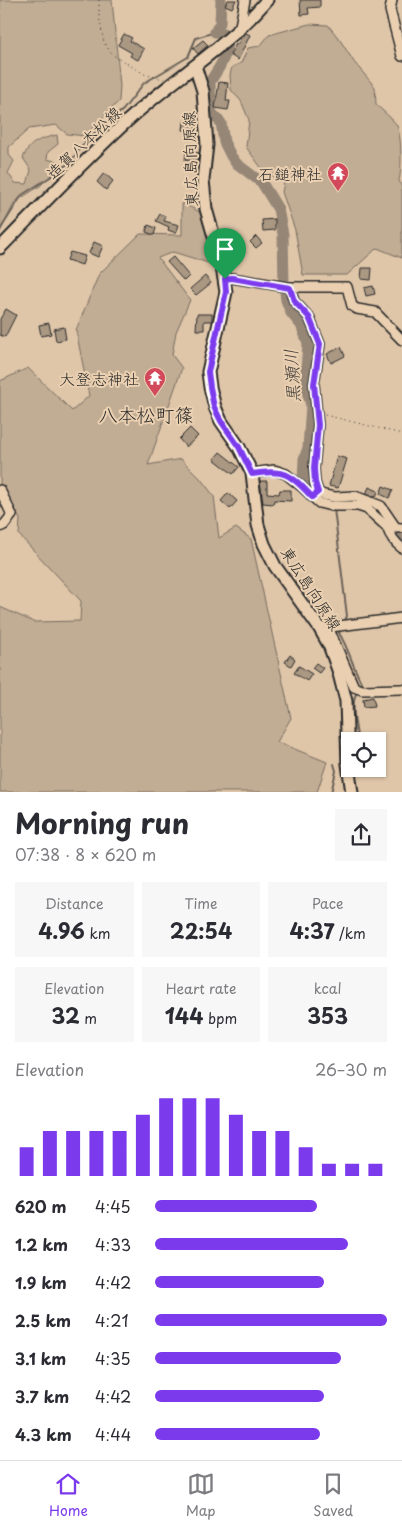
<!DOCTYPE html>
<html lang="en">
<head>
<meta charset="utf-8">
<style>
	:root { --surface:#fff; --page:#f7f7f7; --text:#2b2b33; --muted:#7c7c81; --line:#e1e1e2; --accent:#7c3aed }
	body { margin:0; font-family:"Playpen Sans","Klee One",sans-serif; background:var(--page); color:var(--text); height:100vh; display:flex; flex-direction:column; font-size:19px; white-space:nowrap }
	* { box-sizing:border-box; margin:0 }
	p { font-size:16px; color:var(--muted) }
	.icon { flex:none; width:28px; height:28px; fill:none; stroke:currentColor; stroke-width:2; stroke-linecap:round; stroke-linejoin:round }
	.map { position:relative; height:792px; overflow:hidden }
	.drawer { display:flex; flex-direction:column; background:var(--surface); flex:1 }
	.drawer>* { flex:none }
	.tools { position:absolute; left:341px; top:732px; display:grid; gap:10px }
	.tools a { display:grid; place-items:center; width:45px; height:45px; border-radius:0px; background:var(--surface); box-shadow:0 1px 4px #0004; font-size:25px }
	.pin { position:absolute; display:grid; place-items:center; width:42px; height:42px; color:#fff; margin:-51px -21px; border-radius:50% 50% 50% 0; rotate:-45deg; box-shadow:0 0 5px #0007 }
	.pin .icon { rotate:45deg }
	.round { display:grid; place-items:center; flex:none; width:52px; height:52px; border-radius:0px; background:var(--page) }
	.head { display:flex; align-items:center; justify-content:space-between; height:85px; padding:0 15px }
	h1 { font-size:28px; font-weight:700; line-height:38px }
	.stats { display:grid; grid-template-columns:repeat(3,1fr); gap:8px; height:85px; padding:5px 15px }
	.stats div { display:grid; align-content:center; border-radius:0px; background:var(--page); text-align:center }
	.stats b { font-size:21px; font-weight:700 }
	.stats small { font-size:14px; font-weight:400 }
	.stats p { font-size:14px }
	.chart { height:140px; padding:10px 15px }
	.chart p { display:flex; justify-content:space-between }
	.chart svg { width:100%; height:90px; margin-top:5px; stroke:var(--accent); stroke-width:6 }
	ul { padding:0 15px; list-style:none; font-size:16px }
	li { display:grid; grid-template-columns:80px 60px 1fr; align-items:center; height:38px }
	li i { height:12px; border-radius:6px; background:var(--accent) }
	.menu { display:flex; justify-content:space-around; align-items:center; height:70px; border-top:1px solid var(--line); background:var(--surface); font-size:14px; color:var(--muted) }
	.menu a { display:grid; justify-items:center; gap:2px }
	.menu .current { color:var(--accent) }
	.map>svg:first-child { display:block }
	.green { fill:#c1ac94; stroke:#766c60 }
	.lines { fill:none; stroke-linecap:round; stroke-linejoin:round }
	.stream { stroke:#6b6258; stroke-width:2 }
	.river { stroke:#958676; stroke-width:11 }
	.building { fill:#aa9883; stroke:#2b2b2b }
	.minor-casing { stroke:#2b2b2b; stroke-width:12 }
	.major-casing { stroke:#2b2b2b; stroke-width:15 }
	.path { stroke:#2b2b2b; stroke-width:1; stroke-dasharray:1 4; stroke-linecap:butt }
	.minor { stroke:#ead0b1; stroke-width:9 }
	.major { stroke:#ead0b1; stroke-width:11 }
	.route-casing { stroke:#fff; stroke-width:10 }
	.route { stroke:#7c3aed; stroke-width:6 }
	.labels { text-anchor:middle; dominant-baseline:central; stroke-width:4; stroke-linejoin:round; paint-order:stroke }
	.street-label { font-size:16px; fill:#2b2b2b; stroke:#ead0b1 }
	.poi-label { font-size:16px; fill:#2b2b2b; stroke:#ead0b1; text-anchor:end }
	.water-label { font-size:18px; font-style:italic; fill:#46423e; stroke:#ead0b1 }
	.quarter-label { font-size:19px; fill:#2b2b2b; stroke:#ead0b1 }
</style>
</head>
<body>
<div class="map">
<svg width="402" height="793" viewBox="0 0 402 793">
	<rect width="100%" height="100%" fill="#dfc6a9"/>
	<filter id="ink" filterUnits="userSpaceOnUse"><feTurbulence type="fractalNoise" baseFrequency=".02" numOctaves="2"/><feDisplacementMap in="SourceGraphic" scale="10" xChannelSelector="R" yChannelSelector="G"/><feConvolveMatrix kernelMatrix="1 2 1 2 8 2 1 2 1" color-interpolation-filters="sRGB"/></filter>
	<g filter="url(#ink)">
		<!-- green -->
		<g class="green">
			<path d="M 0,0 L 112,0 L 120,86 L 119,101 L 85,136 L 67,134 L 56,125 L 29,129 L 9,147 L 9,155 L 14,161 L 8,173 L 15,183 L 27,184 L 31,170 L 23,158 C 30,141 40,139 57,135 L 58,144 L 48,152 L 47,159 L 63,163 L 40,186 L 15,202 L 0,232 Z"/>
			<path d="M 309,24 L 328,25 L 340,40 L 354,62 L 375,87 L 376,104 C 382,111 391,117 396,124 C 402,133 402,171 399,180 L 402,188 L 402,258 L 377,248 L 347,275 L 303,275 L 295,230 L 282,192 L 284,183 L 263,170 L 246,147 L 249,120 L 241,101 L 231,90 L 230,75 L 232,67 L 241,63 L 248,48 L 260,46 L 269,35 Z"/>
			<polygon points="182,203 200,212 206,226 218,266 173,252 158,258 190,300 176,332 172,355 182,368 148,465 181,459 200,478 214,496 219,538 236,528 251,539 291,718 277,742 327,762 317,792 0,792 0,607 34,622 80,621 81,601 19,535 20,519 0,487 0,381 28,368 72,411 89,396 76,330 99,274 140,234 182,235"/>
		</g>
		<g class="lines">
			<!-- stream -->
			<g class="stream">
				<polyline points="0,230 22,195 55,174 71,161 88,138 123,110 144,83 188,57 196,38 215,32"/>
				<polyline points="334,509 347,616 344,623"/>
				<path d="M 341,629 L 339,633 C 349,649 353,668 362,684 L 360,686"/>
				<path d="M 357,692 C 350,703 356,729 358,741"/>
				<polyline points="331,793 336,771 334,764"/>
			</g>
			<!-- river -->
			<g class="river">
				<polyline points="221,0 220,23 215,32 223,33 227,51 220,66 210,82 211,112 221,123 224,142 231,156 236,163 262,183 278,209 283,234 284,284 286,300 291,313 301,325 308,343 305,385 311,405 308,448 304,459 303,483 313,492"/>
				<polyline points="394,532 402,543"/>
			</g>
		</g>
		<!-- building -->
		<g class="building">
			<polygon points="228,0 236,0 232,8 225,5"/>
			<polygon points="300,0 320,0 320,7 308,8 309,14 301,15"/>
			<polygon points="246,33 250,35 238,60 230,55 236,44 238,44 241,37"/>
			<polygon points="124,34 132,38 130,41 144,49 138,60 130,56 132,53 118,45"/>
			<polygon points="203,40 208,45 198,54 193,48"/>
			<polygon points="219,82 228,83 226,101 230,101 228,110 215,108"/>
			<polygon points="184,121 197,123 196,132 183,130"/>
			<polygon points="186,151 199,153 197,162 185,160"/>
			<polygon points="104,173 113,181 106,190 97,182"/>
			<polygon points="160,214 166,217 164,221 179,225 176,233 168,230 169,227 156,221"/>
			<polygon points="275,219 275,230 263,231 262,220"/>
			<polygon points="148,225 156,228 154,235 146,232"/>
			<polygon points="256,236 262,243 256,248 250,242"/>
			<polygon points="94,242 103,246 98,257 89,253"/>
			<polygon points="70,252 85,256 82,265 67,260"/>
			<polygon points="173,257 189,276 184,281 167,262"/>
			<polygon points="362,268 372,268 371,280 361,279"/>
			<polygon points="205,276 211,283 196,295 190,289"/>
			<polygon points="373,286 375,294 366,296 364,288"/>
			<polygon points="6,309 16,315 5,337 0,335 0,319"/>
			<polygon points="197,314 212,314 212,321 204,321 204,330 196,330"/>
			<polygon points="49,323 51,334 41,336 39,325"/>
			<polygon points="64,327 66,339 56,341 54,329"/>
			<polygon points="341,347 345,356 331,363 327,354"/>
			<polygon points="190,428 198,436 186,447 179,439"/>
			<polygon points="220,452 239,467 233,474 214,459"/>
			<polygon points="337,456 347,459 338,488 329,486"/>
			<polygon points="260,481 267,481 267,493 279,494 280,490 291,490 291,501 274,500 273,504 263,503"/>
			<polygon points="383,486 393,490 389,498 380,494"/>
			<polygon points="369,487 378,491 376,497 366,494"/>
			<polygon points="228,493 237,501 230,509 221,501"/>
			<polygon points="290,655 295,659 291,666 285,662"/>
			<polygon points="316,663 323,668 319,673 312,668"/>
			<polygon points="299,666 312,674 307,681 294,673"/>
			<polygon points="373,697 375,706 364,707 363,699"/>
		</g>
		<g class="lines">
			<!-- minor casing -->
			<g class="minor-casing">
				<g id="minor">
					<polyline points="392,0 390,10 402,56"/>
					<polyline points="239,31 245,0"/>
					<polyline points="225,279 232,278 287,287 347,287 352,306 357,309 375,312 402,340"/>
					<polyline points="290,288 294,301 309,317 320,344 314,384 318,425 314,468 315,482 318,492 312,497"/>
					<polyline points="252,473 274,470 286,474 301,486 319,503 331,506 358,506 367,509 387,527 402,528"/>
					<polyline points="0,490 12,515 4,525 0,527"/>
					<polyline points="318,492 324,495 335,497 355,496 381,506 396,528"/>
					<path d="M 387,527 C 390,536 395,543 402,548"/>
					<polyline points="328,627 354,687 362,690 402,689"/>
					<polyline points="323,628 402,618"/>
				</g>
			</g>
			<!-- major casing -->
			<g class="major-casing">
				<g id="major">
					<polyline points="195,66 203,91 207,145 203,180 206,209 221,261 226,292 208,372 210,387 215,407 221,421 239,447 252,473 258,525 264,544 275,566 320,629 329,645 338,670 346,701 348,764 352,793"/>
					<path d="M 0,248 C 44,203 88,156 135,114 C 179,75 229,45 267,0"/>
				</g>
			</g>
			<!-- path -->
			<g class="path">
				<polyline points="99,0 99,16 104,43 113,55 146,75 164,79"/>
				<polyline points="325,415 402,434"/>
			</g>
			<!-- minor -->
			<use href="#minor" class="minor"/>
			<!-- major -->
			<use href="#major" class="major"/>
		</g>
	</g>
	<g class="lines" filter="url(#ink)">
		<!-- route casing -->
		<g class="route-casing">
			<path id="route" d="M 232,278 L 290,288 L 294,301 L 309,317 L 320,344 L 314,384 L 318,425 L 314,468 L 315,482 L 318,492 L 312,497 C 290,473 284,469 252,474 L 239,447 L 221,421 L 214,407 L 210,387 L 208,372 L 226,292 L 225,279 Z"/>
		</g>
		<!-- route -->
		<use href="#route" class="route"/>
	</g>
	<!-- icons -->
	<defs>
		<g id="temple-pin" transform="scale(1.125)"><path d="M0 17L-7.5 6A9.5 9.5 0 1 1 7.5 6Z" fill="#d1495b" stroke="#ead0b1"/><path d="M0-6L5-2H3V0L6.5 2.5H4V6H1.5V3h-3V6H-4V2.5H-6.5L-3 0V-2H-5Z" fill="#fff"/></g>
	</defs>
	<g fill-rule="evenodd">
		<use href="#temple-pin" x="338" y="173"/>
		<use href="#temple-pin" x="155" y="378"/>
	</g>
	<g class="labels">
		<!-- street labels -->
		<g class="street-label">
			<text transform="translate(83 142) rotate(-44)">造賀八本松線</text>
			<text transform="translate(189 159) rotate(-92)">東広島向原線</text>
			<text transform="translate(312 588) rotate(57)">東広島向原線</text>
		</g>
		<!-- poi labels -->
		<g class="poi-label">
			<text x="322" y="173">石鎚神社</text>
			<text x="139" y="378">大登志神社</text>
		</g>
		<!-- water labels -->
		<g class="water-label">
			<text transform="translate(291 376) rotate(-93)">黒瀬川</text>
		</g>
		<!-- quarter labels -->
		<g class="quarter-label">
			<text x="146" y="414">八本松町篠</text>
		</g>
	</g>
</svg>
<div class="tools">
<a><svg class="icon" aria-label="locate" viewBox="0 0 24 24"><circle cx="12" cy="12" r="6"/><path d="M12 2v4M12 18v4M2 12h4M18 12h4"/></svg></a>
</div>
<div class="pin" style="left:225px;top:279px;background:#1e9e55"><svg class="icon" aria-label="arrive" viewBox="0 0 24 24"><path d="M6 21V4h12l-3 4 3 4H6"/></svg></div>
</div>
<section class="drawer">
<div class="head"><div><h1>Morning run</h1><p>07:38 · 8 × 620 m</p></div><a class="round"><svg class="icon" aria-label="share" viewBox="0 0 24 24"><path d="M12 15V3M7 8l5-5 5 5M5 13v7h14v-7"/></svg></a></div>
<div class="stats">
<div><p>Distance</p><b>4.96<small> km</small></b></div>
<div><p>Time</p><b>22:54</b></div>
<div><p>Pace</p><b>4:37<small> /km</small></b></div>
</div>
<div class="stats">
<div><p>Elevation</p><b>32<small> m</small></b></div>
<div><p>Heart rate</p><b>144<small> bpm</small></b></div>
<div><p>kcal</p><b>353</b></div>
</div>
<div class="chart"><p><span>Elevation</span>26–30 m</p>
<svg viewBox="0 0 160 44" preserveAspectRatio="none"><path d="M5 44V30M15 44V22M25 44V22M35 44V22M45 44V22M55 44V14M65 44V6M75 44V6M85 44V6M95 44V14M105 44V22M115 44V22M125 44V30M135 44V38M145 44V38M155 44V38"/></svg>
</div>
<ul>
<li><b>620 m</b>4:45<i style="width:70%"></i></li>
<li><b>1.2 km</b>4:33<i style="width:83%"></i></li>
<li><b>1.9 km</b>4:42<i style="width:73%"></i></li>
<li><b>2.5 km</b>4:21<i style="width:100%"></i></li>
<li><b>3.1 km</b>4:35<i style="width:80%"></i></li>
<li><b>3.7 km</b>4:42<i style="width:73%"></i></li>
<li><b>4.3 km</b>4:44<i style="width:71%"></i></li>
</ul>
</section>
<nav class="menu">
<a class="current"><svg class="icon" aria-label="home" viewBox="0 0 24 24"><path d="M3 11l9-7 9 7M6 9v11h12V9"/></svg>Home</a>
<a><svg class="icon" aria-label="map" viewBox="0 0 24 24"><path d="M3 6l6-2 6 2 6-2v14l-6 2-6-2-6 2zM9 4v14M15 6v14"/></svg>Map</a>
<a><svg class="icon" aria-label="saved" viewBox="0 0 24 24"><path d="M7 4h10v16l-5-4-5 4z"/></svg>Saved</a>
</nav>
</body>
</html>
